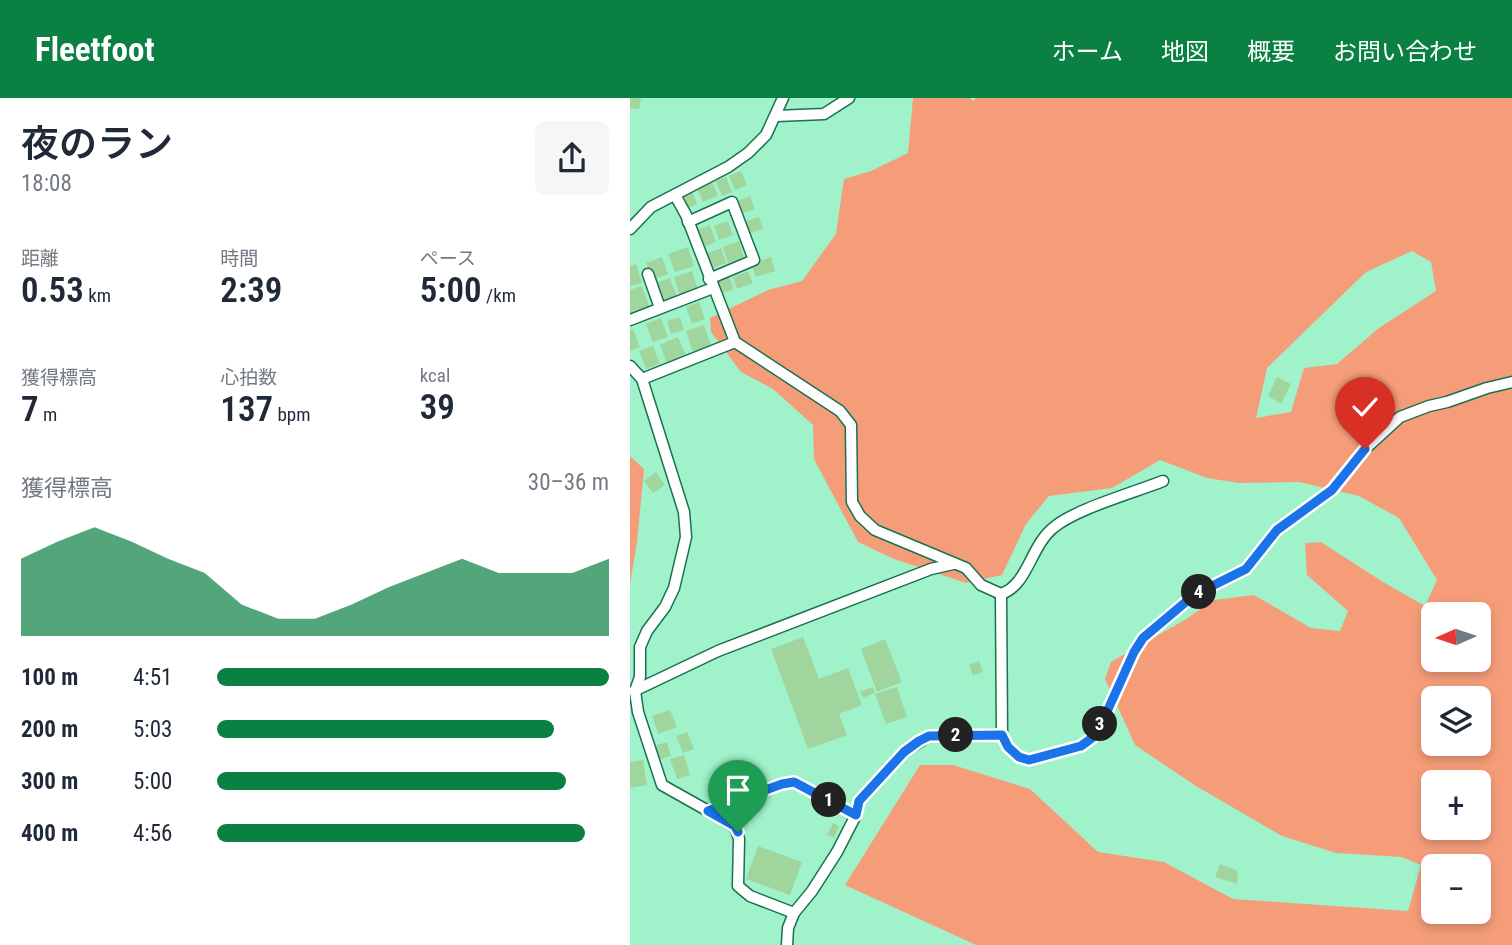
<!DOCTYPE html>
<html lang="ja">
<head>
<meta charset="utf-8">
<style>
	:root { --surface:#fff; --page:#f6f6f7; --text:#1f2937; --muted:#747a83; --accent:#0b8043 }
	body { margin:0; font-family:"Roboto Condensed","Noto Sans JP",sans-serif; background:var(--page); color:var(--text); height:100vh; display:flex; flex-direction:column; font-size:26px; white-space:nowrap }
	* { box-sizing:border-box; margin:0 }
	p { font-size:23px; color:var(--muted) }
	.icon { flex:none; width:38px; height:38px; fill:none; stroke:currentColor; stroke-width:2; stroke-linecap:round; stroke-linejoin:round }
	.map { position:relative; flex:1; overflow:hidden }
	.sheet { display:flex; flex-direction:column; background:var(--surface); width:630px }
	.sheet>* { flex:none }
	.needle { width:46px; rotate:267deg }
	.controls { position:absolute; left:791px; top:504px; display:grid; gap:14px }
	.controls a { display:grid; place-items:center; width:70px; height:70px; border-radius:10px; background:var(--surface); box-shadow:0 4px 10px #0003; font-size:35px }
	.pin { position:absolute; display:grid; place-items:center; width:60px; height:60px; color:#fff; margin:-72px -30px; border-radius:50% 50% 50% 0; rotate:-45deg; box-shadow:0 0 7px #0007 }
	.pin .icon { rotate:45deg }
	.km { position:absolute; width:35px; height:35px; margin:-18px; border-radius:50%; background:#222; color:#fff; font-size:19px; line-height:35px; text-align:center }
	.round { display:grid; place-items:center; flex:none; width:74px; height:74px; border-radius:10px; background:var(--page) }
	.overview { display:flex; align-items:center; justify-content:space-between; height:119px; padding:0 21px }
	h1 { font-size:38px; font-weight:600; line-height:52px }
	.metrics { display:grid; grid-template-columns:repeat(3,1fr); gap:10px; height:119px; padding:7px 21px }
	.metrics div { display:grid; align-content:center }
	.metrics b { font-size:35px; font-weight:600 }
	.metrics small { font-size:19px; font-weight:400 }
	.metrics p { font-size:19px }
	.chart { height:196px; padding:14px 21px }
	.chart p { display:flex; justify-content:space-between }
	.chart svg { width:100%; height:126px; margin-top:7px; fill:var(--accent); opacity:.7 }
	ul { padding:0 21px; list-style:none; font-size:23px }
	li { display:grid; grid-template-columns:112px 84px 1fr; align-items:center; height:52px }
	li i { height:18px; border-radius:9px; background:var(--accent) }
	header { display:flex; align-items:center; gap:42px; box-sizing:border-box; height:98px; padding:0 35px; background:var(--accent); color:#fff }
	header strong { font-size:33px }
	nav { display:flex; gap:38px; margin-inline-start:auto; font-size:24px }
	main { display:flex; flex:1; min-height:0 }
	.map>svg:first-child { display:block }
	.green { fill:#f59d79; fill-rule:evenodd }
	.building { fill:#a0d69d }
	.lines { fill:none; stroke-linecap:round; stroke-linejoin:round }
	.street-casing { stroke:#187150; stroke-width:13 }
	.street { stroke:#fff; stroke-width:10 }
	.route-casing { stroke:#fff; stroke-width:14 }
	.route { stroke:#1a73e8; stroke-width:9 }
</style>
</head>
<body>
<header>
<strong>Fleetfoot</strong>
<nav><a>ホーム</a><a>地図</a><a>概要</a><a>お問い合わせ</a></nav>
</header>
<main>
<section class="sheet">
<div class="overview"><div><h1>夜のラン</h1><p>18:08</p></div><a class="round"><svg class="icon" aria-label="share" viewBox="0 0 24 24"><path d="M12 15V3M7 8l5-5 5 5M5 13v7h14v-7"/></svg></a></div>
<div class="metrics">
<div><p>距離</p><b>0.53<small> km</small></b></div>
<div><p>時間</p><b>2:39</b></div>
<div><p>ペース</p><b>5:00<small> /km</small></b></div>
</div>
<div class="metrics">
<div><p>獲得標高</p><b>7<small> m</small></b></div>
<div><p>心拍数</p><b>137<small> bpm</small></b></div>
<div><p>kcal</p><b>39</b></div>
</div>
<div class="chart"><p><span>獲得標高</span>30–36 m</p>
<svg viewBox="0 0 160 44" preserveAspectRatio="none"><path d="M0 44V17L10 11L20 6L30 11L40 17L50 22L60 33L70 38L80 38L90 33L100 27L110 22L120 17L130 22L140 22L150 22L160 17V44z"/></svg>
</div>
<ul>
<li><b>100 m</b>4:51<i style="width:100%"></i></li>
<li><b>200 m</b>5:03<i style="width:86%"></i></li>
<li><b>300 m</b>5:00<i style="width:89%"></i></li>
<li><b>400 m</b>4:56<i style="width:94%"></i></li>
</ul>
</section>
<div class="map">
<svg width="882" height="847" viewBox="0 0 882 847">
	<rect width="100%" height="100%" fill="#a0f2cb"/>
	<!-- green -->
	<g class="green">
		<path d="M 283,0 L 339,0 L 344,3 L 346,0 L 882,0 L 882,847 L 346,847 L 215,787 L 290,667 L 323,667 L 400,691 L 468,754 L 534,764 L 603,801 L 778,813 L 791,767 L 772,759 L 706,755 L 652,738 L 566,688 L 505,647 L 475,581 L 481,564 L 553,523 L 584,502 L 624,497 L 681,530 L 710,533 L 718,513 L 677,477 L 675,445 L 691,444 L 753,484 L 795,508 L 807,482 L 769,420 L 729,398 L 669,384 L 609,385 L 577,380 L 530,362 L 482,390 L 419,398 L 396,426 L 372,477 L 336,485 L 264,461 L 228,444 L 184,361 L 183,327 L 143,291 L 111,274 L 81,234 L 80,220 L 138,192 L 172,183 L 206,136 L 214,81 L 241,73 L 278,55 ZM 782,153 L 801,164 L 806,193 L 749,230 L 707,266 L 674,270 L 661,314 L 626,320 L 637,270 L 736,174 ZM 803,516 L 849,516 L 849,562 L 803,562 ZM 803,600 L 849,600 L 849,646 L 803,646 ZM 803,684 L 849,684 L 849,730 L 803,730 ZM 803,768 L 849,768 L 849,814 L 803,814 Z"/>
		<polygon points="0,358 14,371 7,444 0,486"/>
	</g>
	<!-- building -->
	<g class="building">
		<polygon points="0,0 11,0 9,11 0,10"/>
		<polygon points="111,73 117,87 105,92 99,78"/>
		<polygon points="96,79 102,94 92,98 86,83"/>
		<polygon points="82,84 88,98 73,104 67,90"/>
		<polygon points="62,93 67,106 55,111 50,98"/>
		<polygon points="120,98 125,111 110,116 105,104"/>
		<polygon points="129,119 133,131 117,136 113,124"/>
		<polygon points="98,123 103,137 89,142 84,128"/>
		<polygon points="80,127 86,144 73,149 67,132"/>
		<polygon points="109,143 114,159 98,165 93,149"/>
		<polygon points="58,149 64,168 45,174 38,156"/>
		<polygon points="91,150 96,165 80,171 75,156"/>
		<polygon points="32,159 38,176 23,182 16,165"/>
		<polygon points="141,159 145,173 126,179 121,166"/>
		<polygon points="6,166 12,185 0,188 0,168"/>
		<polygon points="62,173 68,192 50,198 44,179"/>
		<polygon points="118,173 123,185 107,191 103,179"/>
		<polygon points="99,179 104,191 90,196 85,184"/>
		<polygon points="40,180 47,199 32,204 26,185"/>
		<polygon points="12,188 19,208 0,214 0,192"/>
		<polygon points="69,204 75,221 62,226 56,209"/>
		<polygon points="50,219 54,232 41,236 37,223"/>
		<polygon points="31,220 38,239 23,244 16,226"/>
		<polygon points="74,227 81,248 63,254 56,233"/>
		<polygon points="3,231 10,249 0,253 0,232"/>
		<polygon points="48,239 56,257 37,265 30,247"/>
		<polygon points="23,248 30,266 16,271 9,253"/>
		<polygon points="647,279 661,286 651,306 638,298"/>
		<polygon points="26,374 35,387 23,395 14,383"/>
		<polygon points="173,539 189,581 218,570 232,607 209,616 217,637 178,651 141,551"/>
		<polygon points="255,541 272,584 247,594 231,551"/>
		<polygon points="349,563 353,574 343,578 339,567"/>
		<polygon points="243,589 245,595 233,600 230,594"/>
		<polygon points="267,589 277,619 256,626 245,596"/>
		<polygon points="40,612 47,629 28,636 22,618"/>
		<polygon points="57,634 64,651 53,655 46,638"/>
		<polygon points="37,644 41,658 29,662 24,648"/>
		<polygon points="54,657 60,677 47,681 40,661"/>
		<polygon points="13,662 17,687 0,690 0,664"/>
		<polygon points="203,725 209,728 204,740 197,737"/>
		<polygon points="128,748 172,764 160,797 116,781"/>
		<polygon points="590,766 608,773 607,786 585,779"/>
	</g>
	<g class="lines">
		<!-- street casing -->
		<g class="street-casing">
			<g id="street">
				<polyline points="146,18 194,16 219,0"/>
				<path d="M 45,97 L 56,117 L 105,244 L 210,313 L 221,327 L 222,404 L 230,418 L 245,432 L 336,470 L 351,487 L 371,496 C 398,487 400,449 423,430 C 445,411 503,395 533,383"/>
				<polyline points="58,124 102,104 124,162 79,181"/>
				<polyline points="0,131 21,109 98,69 118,55 136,37 153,0"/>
				<polyline points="18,176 30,210"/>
				<polyline points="0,222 83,190"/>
				<polyline points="0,268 12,281 54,414 56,439 44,490 35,509 17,533 10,549 10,579 5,593 8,614 32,687 105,728 109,741 108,788 120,798 164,815"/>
				<polyline points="12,281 105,244"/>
				<polyline points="371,496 372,637 378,649 389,659 399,662 451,648 462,640 475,618 504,554 513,540 564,497 616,471 647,432 702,392 735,351 770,319 799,308 817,304 857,290 882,284"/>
				<polyline points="4,593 88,553 301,471 323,466"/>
				<polyline points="78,713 152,686 164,684 226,717"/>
				<polyline points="157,847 158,830 164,815 182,793 207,754 226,717 229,703 274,654 299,638 372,637"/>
			</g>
		</g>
		<!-- street -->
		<use href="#street" class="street"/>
	</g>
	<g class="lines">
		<!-- route casing -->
		<g class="route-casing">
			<polyline id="route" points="108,734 105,728 78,713 152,686 164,684 226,717 229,703 274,654 289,643 299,638 372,637 378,649 389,659 399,662 451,648 462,640 475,618 504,554 513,540 564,497 616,471 647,432 702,392 735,351"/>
		</g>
		<!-- route -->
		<use href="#route" class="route"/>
	</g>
</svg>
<div class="controls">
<a><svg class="needle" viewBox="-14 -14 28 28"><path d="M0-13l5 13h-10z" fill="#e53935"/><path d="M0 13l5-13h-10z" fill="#747a83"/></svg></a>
<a><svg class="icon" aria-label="layers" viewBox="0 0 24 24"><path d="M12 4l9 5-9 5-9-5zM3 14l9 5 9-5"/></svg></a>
<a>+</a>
<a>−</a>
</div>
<div class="pin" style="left:108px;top:734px;background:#1e9e55"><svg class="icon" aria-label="arrive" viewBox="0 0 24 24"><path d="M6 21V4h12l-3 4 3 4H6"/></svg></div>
<div class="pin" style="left:735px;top:351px;background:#d93025"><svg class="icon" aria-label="check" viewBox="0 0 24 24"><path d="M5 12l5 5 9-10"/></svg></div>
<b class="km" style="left:199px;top:702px">1</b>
<b class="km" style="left:326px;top:637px">2</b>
<b class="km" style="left:470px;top:626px">3</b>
<b class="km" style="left:569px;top:494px">4</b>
</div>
</main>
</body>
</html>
